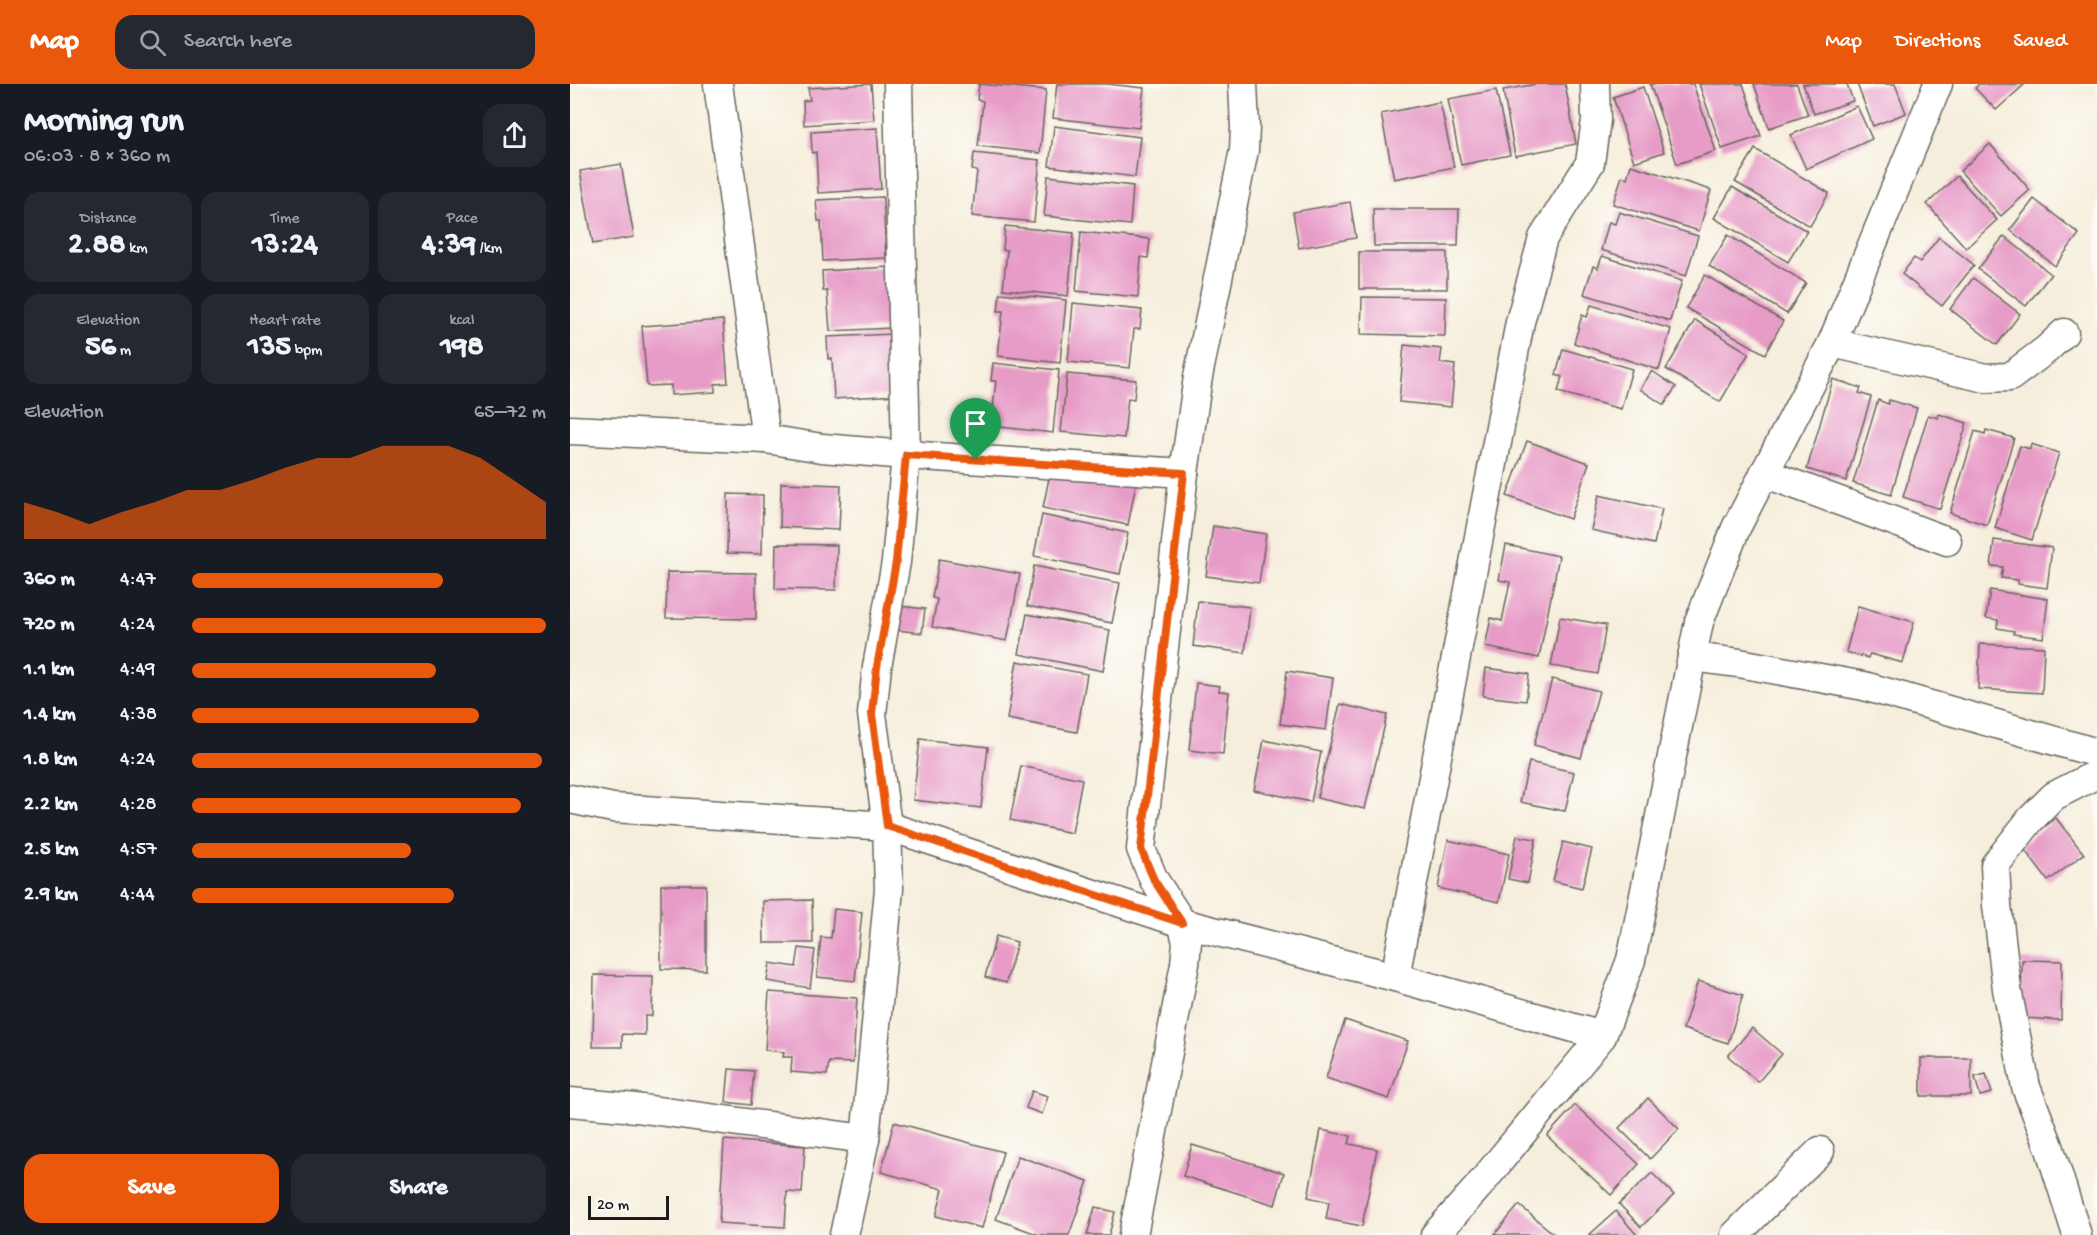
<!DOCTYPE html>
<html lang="en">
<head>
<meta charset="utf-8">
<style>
	:root { --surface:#171b24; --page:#242831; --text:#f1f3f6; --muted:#9ea1a6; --accent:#ea580c }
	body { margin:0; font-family:"Gochi Hand",sans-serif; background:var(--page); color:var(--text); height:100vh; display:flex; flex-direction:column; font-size:22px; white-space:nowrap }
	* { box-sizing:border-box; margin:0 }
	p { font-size:20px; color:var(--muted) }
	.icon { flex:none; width:33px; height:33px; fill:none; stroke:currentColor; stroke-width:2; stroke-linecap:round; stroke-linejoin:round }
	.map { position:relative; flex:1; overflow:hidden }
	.side { display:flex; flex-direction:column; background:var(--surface); width:570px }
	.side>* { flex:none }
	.scale { position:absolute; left:18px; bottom:15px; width:81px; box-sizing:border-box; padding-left:6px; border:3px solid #1c1c1c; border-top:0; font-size:16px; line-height:21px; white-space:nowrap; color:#1c1c1c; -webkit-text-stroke:4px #fdfcf7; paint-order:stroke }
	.pin { position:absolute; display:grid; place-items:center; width:51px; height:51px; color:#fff; margin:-62px -26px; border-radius:50% 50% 50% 0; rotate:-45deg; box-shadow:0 0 6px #0007 }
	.pin .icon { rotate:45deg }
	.round { display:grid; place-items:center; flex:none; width:63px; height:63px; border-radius:18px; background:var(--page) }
	.head { display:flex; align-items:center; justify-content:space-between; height:102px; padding:0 24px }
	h1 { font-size:33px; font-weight:800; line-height:45px }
	.metrics { display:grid; grid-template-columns:repeat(3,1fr); gap:9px; height:102px; padding:6px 24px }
	.metrics div { display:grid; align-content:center; border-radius:15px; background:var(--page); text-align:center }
	.metrics b { font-size:30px; font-weight:800 }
	.metrics small { font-size:16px; font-weight:400 }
	.metrics p { font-size:16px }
	.chart { height:168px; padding:12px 24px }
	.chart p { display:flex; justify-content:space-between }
	.chart svg { width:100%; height:108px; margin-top:6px; fill:var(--accent); opacity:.7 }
	.cta { display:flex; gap:12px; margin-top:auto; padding:12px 24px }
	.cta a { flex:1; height:69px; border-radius:18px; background:var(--accent); color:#fff; font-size:24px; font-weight:800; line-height:69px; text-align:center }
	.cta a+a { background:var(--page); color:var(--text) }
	ul { padding:0 24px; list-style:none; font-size:20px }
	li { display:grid; grid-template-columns:96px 72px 1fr; align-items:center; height:45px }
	li i { height:15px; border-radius:8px; background:var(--accent) }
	header { display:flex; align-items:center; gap:36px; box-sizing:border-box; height:84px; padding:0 30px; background:var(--accent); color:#fff }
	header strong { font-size:28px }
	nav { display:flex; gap:33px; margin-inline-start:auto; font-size:21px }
	.search { width:420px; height:54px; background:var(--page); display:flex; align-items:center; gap:15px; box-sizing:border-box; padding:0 21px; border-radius:18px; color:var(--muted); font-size:22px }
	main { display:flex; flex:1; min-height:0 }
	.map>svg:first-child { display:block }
	.building { fill:#e79bc7 }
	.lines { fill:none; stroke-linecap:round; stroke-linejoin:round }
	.street-casing { stroke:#68665f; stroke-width:31 }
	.street { stroke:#fff; stroke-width:28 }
	.route-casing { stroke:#fff; stroke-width:12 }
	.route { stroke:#ea580c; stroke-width:8 }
</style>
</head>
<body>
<header>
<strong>Map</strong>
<div class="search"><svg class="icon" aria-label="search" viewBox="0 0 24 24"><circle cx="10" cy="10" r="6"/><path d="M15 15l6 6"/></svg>Search here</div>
<nav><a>Map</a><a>Directions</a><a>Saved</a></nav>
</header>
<main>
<section class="side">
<div class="head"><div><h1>Morning run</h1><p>06:03 · 8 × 360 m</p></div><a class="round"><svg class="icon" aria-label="share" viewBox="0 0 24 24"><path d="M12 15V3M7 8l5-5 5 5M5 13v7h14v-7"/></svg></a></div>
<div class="metrics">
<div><p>Distance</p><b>2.88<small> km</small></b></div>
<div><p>Time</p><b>13:24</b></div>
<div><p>Pace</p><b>4:39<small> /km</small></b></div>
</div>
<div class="metrics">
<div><p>Elevation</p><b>56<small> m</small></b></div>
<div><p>Heart rate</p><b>135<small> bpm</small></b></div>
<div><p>kcal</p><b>198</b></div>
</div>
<div class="chart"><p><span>Elevation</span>65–72 m</p>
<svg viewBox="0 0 160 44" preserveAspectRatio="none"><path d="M0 44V29L10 33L20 38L30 33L40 29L50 24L60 24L70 20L80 15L90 11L100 11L110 6L120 6L130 6L140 11L150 20L160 29V44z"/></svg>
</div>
<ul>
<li><b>360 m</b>4:47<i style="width:71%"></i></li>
<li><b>720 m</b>4:24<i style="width:100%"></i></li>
<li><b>1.1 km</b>4:49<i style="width:69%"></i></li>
<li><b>1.4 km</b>4:38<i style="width:81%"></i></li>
<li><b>1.8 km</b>4:24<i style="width:99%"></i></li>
<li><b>2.2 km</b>4:28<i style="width:93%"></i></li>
<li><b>2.5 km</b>4:57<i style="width:62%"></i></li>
<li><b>2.9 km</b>4:44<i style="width:74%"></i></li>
</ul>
<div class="cta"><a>Save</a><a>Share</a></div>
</section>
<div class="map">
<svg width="1527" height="1151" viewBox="0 0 1527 1151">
	<rect width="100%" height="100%" fill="#fdfcf7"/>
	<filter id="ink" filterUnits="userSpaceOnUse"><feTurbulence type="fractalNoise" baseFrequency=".0167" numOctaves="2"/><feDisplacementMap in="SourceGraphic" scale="12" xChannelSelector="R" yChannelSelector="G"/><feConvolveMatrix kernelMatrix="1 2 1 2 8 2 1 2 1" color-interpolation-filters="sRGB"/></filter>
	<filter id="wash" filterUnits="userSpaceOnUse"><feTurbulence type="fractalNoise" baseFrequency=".008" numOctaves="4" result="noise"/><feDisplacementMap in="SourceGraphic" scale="24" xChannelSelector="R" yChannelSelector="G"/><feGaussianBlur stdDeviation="1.35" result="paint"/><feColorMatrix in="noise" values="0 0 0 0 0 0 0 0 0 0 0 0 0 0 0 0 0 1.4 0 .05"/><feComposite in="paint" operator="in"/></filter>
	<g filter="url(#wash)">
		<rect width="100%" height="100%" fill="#f6eedc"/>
		<g id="blocks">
			<!-- building -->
			<g class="building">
				<polygon points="301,0 304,36 234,41 233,17 240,16 238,4"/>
				<polygon points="409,0 476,6 470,69 408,62 413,17 407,16"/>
				<polygon points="487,0 537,0 574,4 569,44 483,34"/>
				<polygon points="967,0 995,0 1006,60 945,72 933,6"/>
				<polygon points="1080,0 1123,0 1146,67 1107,80"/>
				<polygon points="1129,0 1173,0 1191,52 1152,65"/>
				<polygon points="1184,0 1227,0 1238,31 1199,44"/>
				<polygon points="1233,0 1277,0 1283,17 1244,30"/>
				<polygon points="1287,0 1325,0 1336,29 1303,42"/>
				<polygon points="1409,0 1455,0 1426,26 1405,4"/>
				<polygon points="1073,3 1094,68 1064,78 1043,13"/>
				<polygon points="926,6 940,71 891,81 878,15"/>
				<polygon points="870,18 884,83 824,95 811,30"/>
				<polygon points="1287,22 1302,55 1236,85 1221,51"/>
				<polygon points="484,42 570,53 565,93 479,82"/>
				<polygon points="307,44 311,105 248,109 246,68 242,69 241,48"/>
				<polygon points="1420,60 1460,106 1431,132 1390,87"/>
				<polygon points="1185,65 1259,109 1240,142 1165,98"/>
				<polygon points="404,69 470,76 464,138 402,132 407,87 402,86"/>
				<polygon points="51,80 64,153 23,160 10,87"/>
				<polygon points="1061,81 1141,106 1129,147 1043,120 1052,92 1057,94"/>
				<polygon points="478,92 563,102 560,141 474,132"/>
				<polygon points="1387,92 1427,136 1396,164 1357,120"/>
				<polygon points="1162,103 1237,147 1218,178 1144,134"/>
				<polygon points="313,113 316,174 253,177 251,137 248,137 246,116"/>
				<polygon points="1464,115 1509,150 1485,182 1440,146"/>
				<polygon points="780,118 786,154 729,164 723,128"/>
				<polygon points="803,125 889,125 888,162 804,162"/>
				<polygon points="1049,128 1128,152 1116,192 1031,166 1039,138 1045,140"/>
				<polygon points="435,142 504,149 498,212 433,205 437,166 433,166"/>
				<polygon points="511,148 580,155 578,174 571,173 568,213 506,207"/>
				<polygon points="1158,151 1236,199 1217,230 1139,182"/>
				<polygon points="1434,152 1481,190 1456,222 1408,185"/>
				<polygon points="1369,153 1404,181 1372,222 1332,190 1344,174 1350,178"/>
				<rect x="789" y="168" width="88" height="37"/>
				<polygon points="1032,172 1112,197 1100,237 1014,210 1023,182 1028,184"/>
				<polygon points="318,183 322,244 260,247 257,207 253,207 252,187"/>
				<polygon points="1135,191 1213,237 1195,270 1116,224"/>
				<polygon points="1403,194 1450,230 1427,261 1380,225"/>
				<polygon points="430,209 496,216 490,279 428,272 433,227 428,227"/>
				<polygon points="792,213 876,214 875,252 791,250"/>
				<polygon points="503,219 572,226 570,245 564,245 560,284 498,278"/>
				<polygon points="1021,221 1101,245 1089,286 1004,259 1012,231 1017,233"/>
				<polygon points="153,236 158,299 145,300 145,308 101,311 101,301 77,302 72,242"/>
				<polygon points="1125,236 1179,269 1150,318 1096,285"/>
				<polygon points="323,250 326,311 264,315 262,274 258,275 257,253"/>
				<polygon points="834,261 872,265 870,279 885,281 881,323 829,318"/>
				<polygon points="993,265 1062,285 1051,325 988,308 992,293 986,291"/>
				<polygon points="423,279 489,286 483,349 421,342 426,297 421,297"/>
				<polygon points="1082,287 1106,303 1094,321 1070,305"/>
				<polygon points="497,290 566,296 564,315 558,314 554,354 491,348"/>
				<polygon points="1263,295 1291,304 1289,309 1301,313 1276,397 1237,385"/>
				<polygon points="1308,316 1318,320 1319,316 1347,324 1321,411 1283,399"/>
				<polygon points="1369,330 1397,339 1370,425 1333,413 1358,331 1368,334"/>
				<polygon points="1416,346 1444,354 1417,441 1380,429 1405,347 1415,350"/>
				<polygon points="957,357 1019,379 1000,435 937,412"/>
				<polygon points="1461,360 1489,369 1462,456 1425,444 1450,362 1460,365"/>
				<polygon points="481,384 566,400 558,441 473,424"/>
				<polygon points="211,399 271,401 269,446 210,443"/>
				<polygon points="158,410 193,411 192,470 157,469"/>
				<polygon points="1029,411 1092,425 1084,460 1021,446"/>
				<polygon points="472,431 558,449 550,490 464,472"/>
				<polygon points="643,442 696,450 689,499 636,492"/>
				<polygon points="1424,456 1482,464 1477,504 1448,500 1448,496 1431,494 1433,483 1421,482"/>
				<polygon points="206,460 267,461 266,506 205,505"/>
				<polygon points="936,461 989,472 969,574 915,563 921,534 932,537 940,498 929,496"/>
				<polygon points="369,475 450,490 437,557 362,543 367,515 362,514"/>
				<polygon points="464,482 550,499 542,539 457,522"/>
				<polygon points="97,488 186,489 186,535 96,534"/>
				<polygon points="1420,506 1478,515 1473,554 1443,550 1444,547 1427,544 1428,536 1416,534"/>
				<polygon points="628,517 680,523 675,569 623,562"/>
				<polygon points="330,522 355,525 352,549 327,546"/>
				<polygon points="1288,522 1344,538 1333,579 1300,570 1298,574 1276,568"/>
				<polygon points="457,530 540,546 533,587 449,570"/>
				<polygon points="990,533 1036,541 1028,590 981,582"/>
				<polygon points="1410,560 1474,563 1472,609 1408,605"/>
				<polygon points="447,577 517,590 507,648 437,635"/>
				<polygon points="916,584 959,590 956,617 913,612"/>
				<polygon points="717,587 763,594 756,646 710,640"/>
				<polygon points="982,595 1029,607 1011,674 964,661"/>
				<polygon points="626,599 650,602 649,607 659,608 653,670 619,666"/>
				<polygon points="770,620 817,631 795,725 747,714"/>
				<polygon points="350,655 418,663 411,724 343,716"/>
				<polygon points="694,656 751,668 741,718 684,706"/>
				<polygon points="959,678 1004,688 995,727 950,718"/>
				<polygon points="451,682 512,695 502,749 440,736"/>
				<polygon points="1486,734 1514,770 1478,797 1451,761"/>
				<polygon points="947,752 966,755 958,799 938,795"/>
				<polygon points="878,756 939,770 929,818 868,804"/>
				<polygon points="993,758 1022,765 1012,804 983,797"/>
				<polygon points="91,801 136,801 136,886 91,885"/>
				<polygon points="242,816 243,859 194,859 193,817"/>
				<polygon points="264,825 292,828 285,897 247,893 251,853 261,854"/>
				<polygon points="426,852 447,858 436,899 415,893"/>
				<polygon points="229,864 245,866 240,904 197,897 200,879 226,883"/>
				<polygon points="1452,876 1492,877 1491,936 1451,934"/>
				<polygon points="24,891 83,892 82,932 75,932 75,951 52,950 52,963 23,963"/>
				<polygon points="1128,897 1173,911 1158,959 1113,945"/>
				<polygon points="199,908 287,914 283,979 259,978 257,991 221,988 222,973 213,973 214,968 195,966"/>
				<polygon points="775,936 838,957 819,1015 756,994"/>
				<polygon points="1182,944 1212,970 1188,998 1158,972"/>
				<rect x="1351" y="974" width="50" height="38"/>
				<polygon points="159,985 184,987 181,1021 156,1018"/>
				<polygon points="1416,990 1422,1009 1410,1012 1405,993"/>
				<polygon points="462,1007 478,1012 472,1030 456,1024"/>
				<polygon points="1078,1014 1109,1045 1080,1075 1049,1044"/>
				<polygon points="1005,1021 1069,1080 1041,1111 977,1052"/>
				<polygon points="324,1038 433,1068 412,1144 366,1132 373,1105 311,1088"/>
				<polygon points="751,1046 781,1052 779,1060 807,1065 792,1142 756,1135 759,1118 738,1113"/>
				<polygon points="154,1056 235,1062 232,1109 217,1108 215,1143 149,1139"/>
				<polygon points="622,1061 714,1089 705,1121 613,1092"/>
				<polygon points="448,1072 518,1097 499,1151 469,1151 426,1135"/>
				<polygon points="1082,1089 1104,1111 1071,1143 1049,1120"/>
				<polygon points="949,1121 985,1151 924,1151"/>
				<polygon points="525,1123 545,1128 539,1151 517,1151"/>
				<polygon points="1046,1127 1067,1151 1019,1151"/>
			</g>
		</g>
	</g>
	<g filter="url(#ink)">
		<use href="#blocks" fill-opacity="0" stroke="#68665f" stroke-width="1.5"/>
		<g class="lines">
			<!-- street casing -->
			<g class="street-casing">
				<g id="street">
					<polyline points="148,0 196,355"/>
					<polyline points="328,0 336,371 614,389"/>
					<polyline points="1262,259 1416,294 1440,293 1477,265 1494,249"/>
					<polyline points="0,346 196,355 252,364 336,371 326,478 307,583 302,630 317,742 319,805 295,1055 274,1151"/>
					<polyline points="1194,389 1377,457"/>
					<polyline points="1122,573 1169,579 1294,602 1527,669"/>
					<polyline points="0,715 43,724 317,742 612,839 825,893 1032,952"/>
					<polyline points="825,893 950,238 973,154 1020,79 1026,36 1025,0"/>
					<polyline points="0,1018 66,1024 295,1055"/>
					<polyline points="563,1151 615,880 617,858 612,839 584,796 571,765 614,389 628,293 674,66 675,43 673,0"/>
					<polyline points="865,1151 908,1103 1032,952 1061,876 1129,538 1166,444 1262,259 1368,0"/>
					<polyline points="1165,1151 1250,1067"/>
					<polyline points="1507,1151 1479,1062 1456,1003 1437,905 1427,821 1425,781 1461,735 1484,712 1527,690"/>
				</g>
			</g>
			<!-- street -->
			<use href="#street" class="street"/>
		</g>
	</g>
	<g class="lines" filter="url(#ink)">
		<!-- route casing -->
		<g class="route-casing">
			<polygon id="route" points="336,371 614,389 571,765 584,796 612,839 317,742 302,630 307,583 326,478"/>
		</g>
		<!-- route -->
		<use href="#route" class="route"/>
	</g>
</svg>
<div class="scale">20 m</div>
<div class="pin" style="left:406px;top:376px;background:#1e9e55"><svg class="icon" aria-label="arrive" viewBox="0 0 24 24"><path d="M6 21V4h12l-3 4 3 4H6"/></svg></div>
</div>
</main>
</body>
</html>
